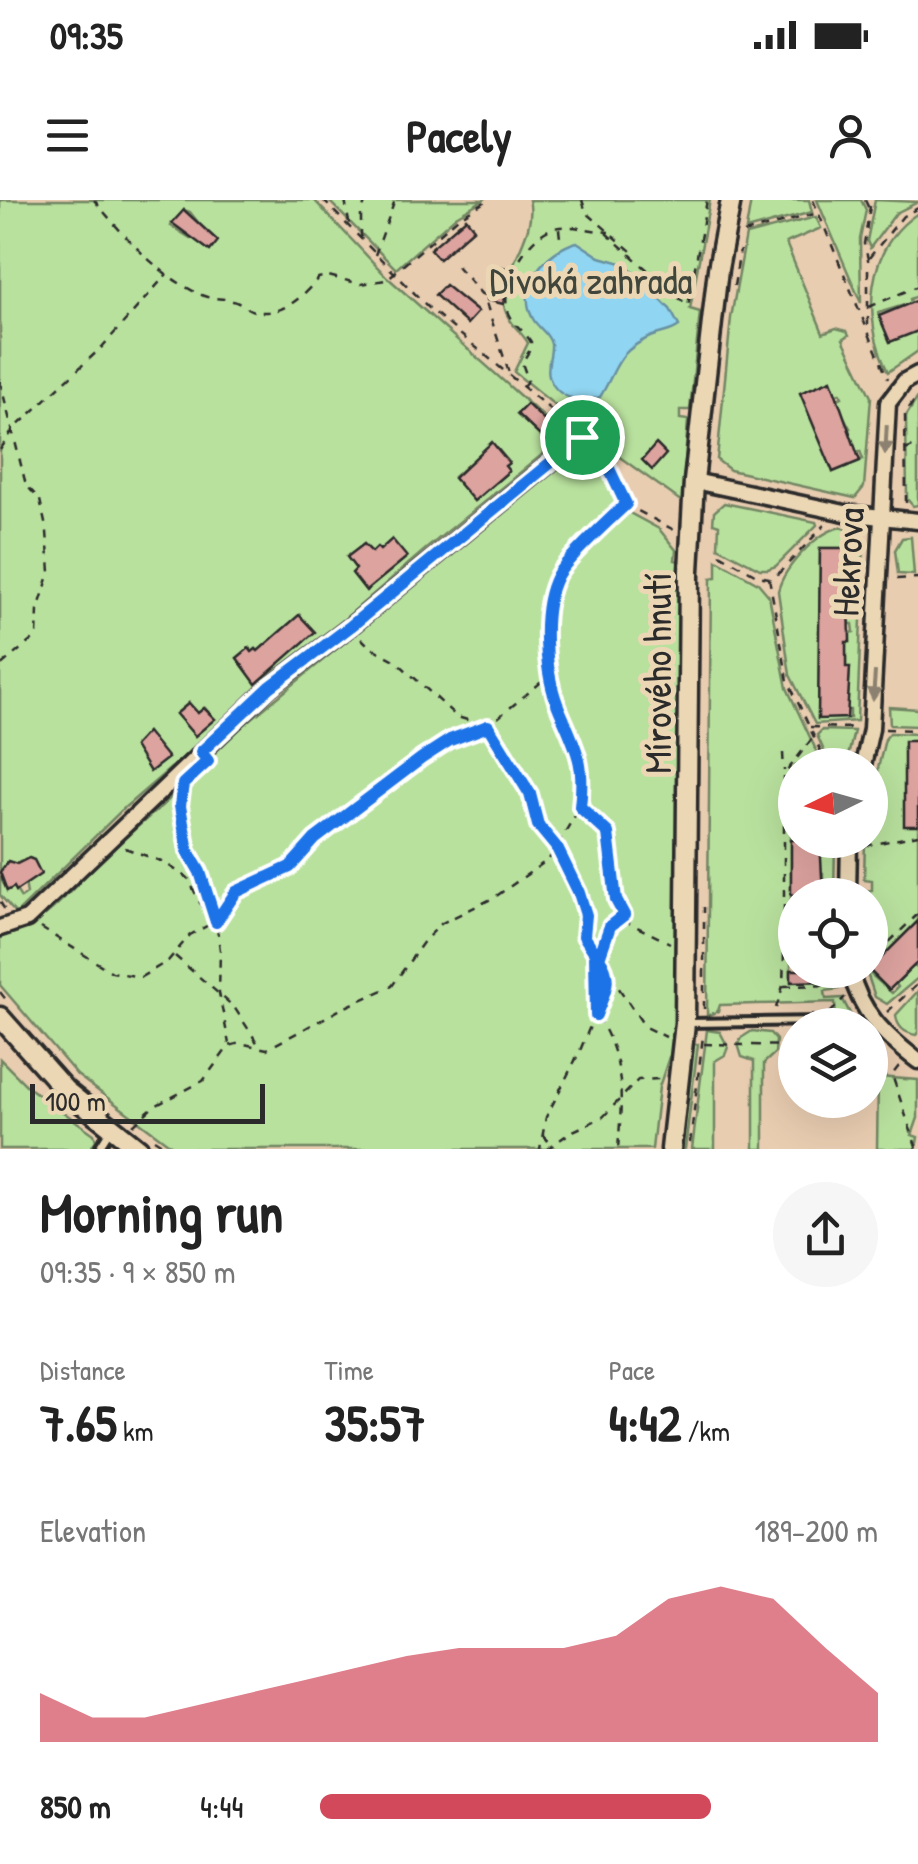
<!DOCTYPE html>
<html lang="en">
<head>
<meta charset="utf-8">
<style>
	:root { --surface:#fff; --page:#f6f6f6; --text:#222; --muted:#767676; --accent:#d1495b }
	body { margin:0; font-family:"Patrick Hand",sans-serif; background:var(--page); color:var(--text); height:100vh; display:flex; flex-direction:column; font-size:38px; white-space:nowrap }
	* { box-sizing:border-box; margin:0 }
	p { font-size:32px; color:var(--muted) }
	.icon { flex:none; width:55px; height:55px; fill:none; stroke:currentColor; stroke-width:2; stroke-linecap:round; stroke-linejoin:round }
	.map { position:relative; height:949px; overflow:hidden }
	.drawer { display:flex; flex-direction:column; background:var(--surface); flex:1 }
	.drawer>* { flex:none }
	.needle { width:65px; rotate:265deg }
	.controls { position:absolute; left:778px; top:548px; display:grid; gap:20px }
	.controls a { display:grid; place-items:center; width:110px; height:110px; border-radius:50%; background:var(--surface); box-shadow:0 10px 40px #0002; font-size:50px }
	.scale { position:absolute; left:30px; bottom:25px; width:235px; box-sizing:border-box; padding-left:10px; border:5px solid #2b2b2b; border-top:0; font-size:28px; line-height:35px; white-space:nowrap; color:#2b2b2b; -webkit-text-stroke:8px #ecd7b5; paint-order:stroke }
	.pin { position:absolute; display:grid; place-items:center; width:85px; height:85px; color:#fff; margin:-42px; border:5px solid #fff; border-radius:50%; box-shadow:0 2px 10px #0007 }
	.round { display:grid; place-items:center; flex:none; width:105px; height:105px; border-radius:52px; background:var(--page) }
	.overview { display:flex; align-items:center; justify-content:space-between; height:170px; padding:0 40px }
	h1 { font-size:55px; font-weight:700; line-height:75px }
	.stats { display:grid; grid-template-columns:repeat(3,1fr); gap:15px; height:170px; padding:10px 40px }
	.stats div { display:grid; align-content:center }
	.stats b { font-size:50px; font-weight:700 }
	.stats small { font-size:28px; font-weight:400 }
	.stats p { font-size:28px }
	.chart { height:280px; padding:20px 40px }
	.chart p { display:flex; justify-content:space-between }
	.chart svg { width:100%; height:180px; margin-top:10px; fill:var(--accent); opacity:.7 }
	ul { padding:0 40px; list-style:none; font-size:32px }
	li { display:grid; grid-template-columns:160px 120px 1fr; align-items:center; height:75px }
	li i { height:25px; border-radius:12px; background:var(--accent) }
	.status { display:flex; justify-content:space-between; align-items:center; height:70px; padding:0 50px; background:var(--surface); direction:ltr }
	.status svg { height:28px; fill:currentColor }
	header { display:flex; justify-content:space-between; align-items:center; height:130px; padding:0 40px; background:var(--surface); font-size:45px; font-weight:700 }
	.map>svg:first-child { display:block }
	.green { fill:#b9e19e; stroke:#728664; stroke-width:2.5; fill-rule:evenodd }
	.water { fill:#90d5f1; stroke:#6891a2; stroke-width:2.5 }
	.building { fill:#dda39f; stroke:#2b2b2b; stroke-width:2.5 }
	.lines { fill:none; stroke-linecap:round; stroke-linejoin:round }
	.service-casing { stroke:#2b2b2b; stroke-width:14 }
	.minor-casing { stroke:#2b2b2b; stroke-width:21 }
	.secondary-casing { stroke:#2b2b2b; stroke-width:25 }
	.path { stroke:#2b2b2b; stroke-width:2.5; stroke-dasharray:8 8; stroke-linecap:butt }
	.service { stroke:#ecd7b5; stroke-width:6 }
	.minor { stroke:#ecd7b5; stroke-width:14 }
	.secondary { stroke:#ecd7b5; stroke-width:18 }
	.oneway { fill:#8c8170 }
	.route-casing { stroke:#fff; stroke-width:20 }
	.route { stroke:#1a73e8; stroke-width:12 }
	.labels { text-anchor:middle; dominant-baseline:central; stroke-width:10; stroke-linejoin:round; paint-order:stroke }
	.park-label { font-size:38px; fill:#40463c; stroke:#ecd7b5 }
	.street-label { font-size:38px; fill:#2b2b2b; stroke:#ecd7b5 }
</style>
</head>
<body>
<div class="status"><b>09:35</b><svg viewBox="0 0 49 12"><path d="M0 12V9h3v3zM5 12V6h3v6zM10 12V3h3v9zM15 12V0h3v12zM26 1h20v11H26zM47 4h2v5h-2z"/></svg></div>
<header><svg class="icon" aria-label="menu" viewBox="0 0 24 24"><path d="M4 6h16M4 12h16M4 18h16"/></svg>Pacely<svg class="icon" aria-label="person" viewBox="0 0 24 24"><circle cx="12" cy="8" r="4"/><path d="M4 21q1-7 8-7t8 7"/></svg></header>
<div class="map">
<svg width="918" height="949" viewBox="0 0 918 949">
	<rect width="100%" height="100%" fill="#e9cdb1"/>
	<filter id="ink" filterUnits="userSpaceOnUse"><feTurbulence type="fractalNoise" baseFrequency=".01" numOctaves="2"/><feDisplacementMap in="SourceGraphic" scale="20" xChannelSelector="R" yChannelSelector="G"/><feConvolveMatrix kernelMatrix="1 2 1 2 8 2 1 2 1" color-interpolation-filters="sRGB"/></filter>
	<g filter="url(#ink)">
		<!-- green -->
		<g class="green">
			<path d="M 0,0 L 314,0 L 387,77 L 565,236 L 426,349 L 123,609 L 16,714 L 0,695 L 0,677 L 7,690 L 14,687 L 21,698 L 27,694 L 25,682 L 41,674 L 34,660 L 29,658 L 15,664 L 10,662 L 0,672 ZM 184,10 L 190,12 L 201,26 L 190,38 L 171,26 ZM 527,204 L 550,225 L 541,236 L 517,215 ZM 492,243 L 509,262 L 505,266 L 509,271 L 474,301 L 454,277 ZM 300,415 L 314,432 L 273,438 ZM 249,448 L 252,452 L 256,449 L 261,454 L 267,449 L 279,464 L 256,484 L 237,458 ZM 189,503 L 198,513 L 205,508 L 214,519 L 195,536 L 176,514 Z"/>
			<polygon points="328,0 483,0 456,16 396,69"/>
			<path d="M 529,0 L 710,0 L 690,109 L 700,112 L 690,210 L 680,210 L 680,219 L 688,220 L 682,302 L 603,245 L 609,225 L 579,213 L 568,216 L 514,172 L 528,143 C 521,131 510,125 505,110 C 495,77 539,36 529,0 Z"/>
			<polygon points="751,0 809,0 812,12 746,30"/>
			<polygon points="817,0 861,0 866,10 860,39 861,103"/>
			<polygon points="875,0 918,2 896,13 870,48 867,41"/>
			<path d="M 918,13 L 918,96 L 910,99 L 911,103 L 878,113 L 890,142 L 918,131 L 918,151 L 888,172 C 862,119 865,48 918,13 Z"/>
			<path d="M 816,17 L 821,28 L 786,43 L 823,133 L 836,128 L 847,131 L 849,135 L 843,139 L 871,197 L 864,287 L 855,298 L 730,270 L 717,260 L 731,118 L 746,35 ZM 830,181 L 833,195 L 840,193 L 842,197 L 835,200 L 850,228 L 847,229 L 856,252 L 860,251 L 863,259 L 833,272 Z"/>
			<polygon points="918,197 918,305 913,306 907,299 906,216"/>
			<path d="M 579,250 L 587,250 L 602,260 L 626,311 L 659,329 L 676,350 L 675,360 L 679,361 L 674,857 L 669,857 L 659,887 L 652,949 L 176,949 L 77,875 L 0,785 L 0,736 C 44,733 90,668 120,637 L 127,636 L 174,595 L 175,587 L 245,524 Z"/>
			<polygon points="724,303 816,322 817,325 776,366 768,369 760,369 718,347 719,325 713,323 714,312"/>
			<path d="M 841,327 L 855,332 L 864,342 L 857,521 L 815,524 L 790,475 L 778,391 C 784,367 817,332 841,327 ZM 820,348 L 852,348 L 853,356 L 849,357 L 849,381 L 853,382 L 853,398 L 849,399 L 850,424 L 853,424 L 854,432 L 850,433 L 850,442 L 846,442 L 846,467 L 850,468 L 847,509 L 850,510 L 850,518 L 818,518 Z"/>
			<polygon points="911,337 914,375 898,374 895,350 902,338"/>
			<polygon points="717,360 758,383 769,396 787,488 823,565 795,565 795,588 791,589 791,781 822,781 823,770 836,770 839,789 825,791 826,799 842,798 856,825 836,825 835,802 720,805 718,811 707,816 711,378 717,377"/>
			<polygon points="889,507 918,509 918,526 890,525"/>
			<polygon points="822,530 854,531 846,565 830,565 817,535"/>
			<polygon points="890,533 918,534 918,541 904,542 905,625 918,626 918,721 870,769 870,695 864,695 864,691 872,690 872,680 864,679 865,640 870,640 870,602 885,539"/>
			<polygon points="824,640 835,640 834,695 823,695 823,673 820,673 820,648 824,648"/>
			<polygon points="913,766 918,768 918,778 887,804 875,797 866,770 892,793 898,787 896,784"/>
			<path d="M 918,791 L 918,833 L 916,835 C 904,833 897,827 896,815 Z"/>
			<polygon points="707,830 720,832 728,847 725,855 715,861 715,949 692,949"/>
			<polygon points="752,831 770,833 776,840 775,853 764,863 764,949 754,949 754,861 742,857 738,844 741,838"/>
			<polygon points="694,844 698,844 685,949 681,949"/>
			<polygon points="0,859 28,887 94,934 96,940 90,949 0,949"/>
			<polygon points="878,877 918,880 918,918 912,935 918,937 916,949 877,949"/>
		</g>
		<!-- water -->
		<path class="water" d="M 577,42 L 600,57 L 625,64 L 670,109 L 679,126 C 670,133 661,132 650,137 C 615,153 618,168 600,197 C 581,204 556,199 549,176 C 546,166 552,154 551,144 C 549,133 538,128 533,119 C 515,85 547,50 577,42 Z"/>
		<!-- building -->
		<g class="building">
			<polygon points="184,10 218,41 210,51 172,23"/>
			<polygon points="466,18 474,28 439,59 430,49"/>
			<polygon points="496,66 511,69 503,104 487,100"/>
			<polygon points="445,85 478,112 467,124 435,95"/>
			<polygon points="918,100 918,131 890,142 879,116"/>
			<polygon points="831,180 860,261 833,272 800,193"/>
			<polygon points="527,204 550,226 540,236 517,214"/>
			<polygon points="492,242 509,263 505,266 509,271 474,301 454,278"/>
			<polygon points="656,244 666,254 652,270 642,260"/>
			<polygon points="392,339 407,357 366,391 352,373 356,369 347,357 364,344 372,352 377,347 380,350"/>
			<polygon points="820,348 849,348 849,381 853,381 853,399 849,399 850,442 846,442 846,467 850,467 847,518 818,519"/>
			<polygon points="299,415 315,432 256,484 237,458 249,448 252,452 256,449 258,451"/>
			<polygon points="189,503 198,513 204,508 215,519 195,536 176,514"/>
			<polygon points="147,532 168,558 150,572 134,546"/>
			<rect x="904" y="541" width="14" height="85"/>
			<polygon points="791,640 820,640 823,695 791,695"/>
			<polygon points="29,658 34,660 41,674 16,691 14,687 7,691 0,672 8,661 17,664"/>
			<polygon points="918,721 918,762 889,790 869,770"/>
			<polygon points="791,770 831,770 831,781 791,782"/>
		</g>
		<g class="lines">
			<!-- service casing -->
			<g class="service-casing">
				<g id="service">
					<polyline points="687,823 823,821"/>
					<polyline points="98,949 110,930"/>
				</g>
			</g>
			<!-- minor casing -->
			<g class="minor-casing">
				<g id="minor">
					<polyline points="694,281 845,313 918,321"/>
					<polyline points="863,565 871,529 888,203 905,181 918,174"/>
					<polyline points="848,695 849,640"/>
					<polyline points="0,728 27,719 270,487 351,426 582,237"/>
					<path d="M 850,770 C 860,812 884,835 918,861"/>
				</g>
			</g>
			<!-- secondary casing -->
			<g class="secondary-casing">
				<g id="secondary">
					<polyline points="0,817 65,890 139,949"/>
					<polyline points="671,949 685,823 689,371 694,281 718,69 731,0"/>
				</g>
			</g>
			<!-- path -->
			<g class="path">
				<path d="M 94,0 C 123,35 160,78 204,96 C 214,100 224,97 233,101 C 241,103 246,109 254,111 C 282,117 303,97 318,78 L 328,76 L 361,84 L 386,80 L 458,18 L 488,0"/>
				<polyline points="323,0 429,108 570,226"/>
				<polyline points="345,0 350,28"/>
				<polyline points="582,0 586,12 631,51 633,57"/>
				<polyline points="813,0 888,179"/>
				<polyline points="865,0 869,9"/>
				<polyline points="559,29 560,38"/>
				<polyline points="606,33 688,106 707,0"/>
				<polyline points="744,33 818,13"/>
				<polyline points="361,39 361,14 366,0"/>
				<polyline points="375,55 395,0"/>
				<polyline points="869,58 903,16 918,8"/>
				<polyline points="457,66 484,97 509,173"/>
				<polyline points="734,86 740,50"/>
				<polyline points="869,107 918,86"/>
				<polyline points="868,125 868,59 864,44 871,0"/>
				<polyline points="0,181 26,285 40,300 47,332 50,372 38,410 37,436 0,466"/>
				<path d="M 523,186 L 528,180 L 522,163 L 531,148 L 531,142 C 524,130 513,125 508,111 C 499,86 527,35 554,28 C 571,24 591,31 609,32"/>
				<polyline points="595,247 602,254 625,304 676,331"/>
				<polyline points="0,250 13,230 102,147 167,74"/>
				<polyline points="905,250 918,245"/>
				<polyline points="906,303 905,214 918,195"/>
				<polyline points="720,354 758,376 769,378 779,373 825,325"/>
				<polyline points="769,378 788,481 827,565"/>
				<polyline points="897,379 918,378"/>
				<polyline points="361,438 370,447 395,460 457,517 488,526 530,594 538,625 557,648 579,693 586,715 584,736 607,770 609,780 579,853 546,917 540,949"/>
				<polyline points="810,527 857,528"/>
				<polyline points="885,529 918,530"/>
				<polyline points="783,553 784,571"/>
				<path d="M 180,594 C 181,640 201,677 215,720"/>
				<polyline points="865,646 918,635"/>
				<polyline points="125,648 163,662 188,678 200,703 216,721 220,750 219,793 229,844"/>
				<polyline points="0,702 5,710"/>
				<polyline points="623,720 670,743"/>
				<polyline points="41,728 112,772 141,777 168,761 190,735 216,721 236,693 290,667 315,639 344,616 451,541 488,526 551,474"/>
				<polyline points="878,753 918,714"/>
				<polyline points="175,756 234,807 260,847"/>
				<path d="M 600,756 L 609,726 L 624,715 L 616,700 L 608,633 L 580,607 C 586,562 577,551 560,511 C 545,476 538,411 557,376 C 565,360 610,319 625,304"/>
				<polyline points="595,757 596,808"/>
				<polyline points="610,775 645,827 666,837"/>
				<polyline points="784,786 841,785"/>
				<polyline points="0,792 7,801"/>
				<polyline points="776,808 783,786 784,753 784,575 814,536"/>
				<polyline points="704,809 704,707"/>
				<polyline points="887,812 918,784"/>
				<polyline points="830,813 845,797"/>
				<path d="M 597,816 C 626,861 622,899 618,949"/>
				<polyline points="704,844 795,846"/>
				<polyline points="899,866 892,875 917,949"/>
				<polyline points="133,925 153,907 203,881 229,846 240,843 267,849 341,809 392,786 424,741 442,723 495,697 549,659 580,607"/>
				<polyline points="543,935 555,949"/>
				<polyline points="154,939 170,949"/>
				<polyline points="690,943 703,836"/>
				<polyline points="547,949 571,932 603,917 638,880 660,879"/>
			</g>
			<!-- service -->
			<use href="#service" class="service"/>
			<!-- minor -->
			<use href="#minor" class="minor"/>
			<!-- secondary -->
			<use href="#secondary" class="secondary"/>
		</g>
		<!-- one-way arrows -->
		<defs><path id="oneway-solid" d="M-6-.8H1V-3.2L6.5 0L1 3.2V.8H-6Z" transform="scale(2.5)"/></defs>
		<g class="oneway">
			<use href="#oneway-solid" transform="translate(886 240) rotate(93)"/>
			<use href="#oneway-solid" transform="translate(874 486) rotate(94)"/>
		</g>
	</g>
	<g class="lines" filter="url(#ink)">
		<!-- route casing -->
		<g class="route-casing">
			<path id="route" d="M 582,237 L 602,254 L 626,304 C 610,319 565,360 557,376 C 539,411 545,477 560,511 C 577,551 585,562 580,607 L 608,633 L 616,700 L 624,715 L 610,726 L 599,758 C 614,779 604,793 596,815 L 595,753 L 584,736 L 586,715 L 579,693 L 557,648 L 538,625 L 530,594 L 488,526 L 450,540 L 422,558 L 315,639 L 290,667 L 236,692 L 216,722 L 200,672 L 188,651 L 180,606 L 183,584 L 208,561 L 201,552 L 270,487 L 351,426 Z"/>
		</g>
		<!-- route -->
		<use href="#route" class="route"/>
	</g>
	<g class="labels">
		<!-- park labels -->
		<g class="park-label">
			<text x="591" y="80">Divoká zahrada</text>
		</g>
		<!-- street labels -->
		<g class="street-label">
			<text transform="translate(847 362) rotate(-87)">Hekrova</text>
			<text transform="translate(657 473) rotate(-90)">Mírového hnutí</text>
		</g>
	</g>
</svg>
<div class="controls">
<a><svg class="needle" viewBox="-14 -14 28 28"><path d="M0-13l5 13h-10z" fill="#e53935"/><path d="M0 13l5-13h-10z" fill="#767676"/></svg></a>
<a><svg class="icon" aria-label="locate" viewBox="0 0 24 24"><circle cx="12" cy="12" r="6"/><path d="M12 2v4M12 18v4M2 12h4M18 12h4"/></svg></a>
<a><svg class="icon" aria-label="layers" viewBox="0 0 24 24"><path d="M12 4l9 5-9 5-9-5zM3 14l9 5 9-5"/></svg></a>
</div>
<div class="scale">100 m</div>
<div class="pin" style="left:582px;top:237px;background:#1e9e55"><svg class="icon" aria-label="arrive" viewBox="0 0 24 24"><path d="M6 21V4h12l-3 4 3 4H6"/></svg></div>
</div>
<section class="drawer">
<div class="overview"><div><h1>Morning run</h1><p>09:35 · 9 × 850 m</p></div><a class="round"><svg class="icon" aria-label="share" viewBox="0 0 24 24"><path d="M12 15V3M7 8l5-5 5 5M5 13v7h14v-7"/></svg></a></div>
<div class="stats">
<div><p>Distance</p><b>7.65<small> km</small></b></div>
<div><p>Time</p><b>35:57</b></div>
<div><p>Pace</p><b>4:42<small> /km</small></b></div>
</div>
<div class="chart"><p><span>Elevation</span>189–200 m</p>
<svg viewBox="0 0 160 44" preserveAspectRatio="none"><path d="M0 44V32L10 38L20 38L30 35L40 32L50 29L60 26L70 23L80 21L90 21L100 21L110 18L120 9L130 6L140 9L150 21L160 32V44z"/></svg>
</div>
<ul>
<li><b>850 m</b>4:44<i style="width:70%"></i></li>
</ul>
</section>
</body>
</html>
